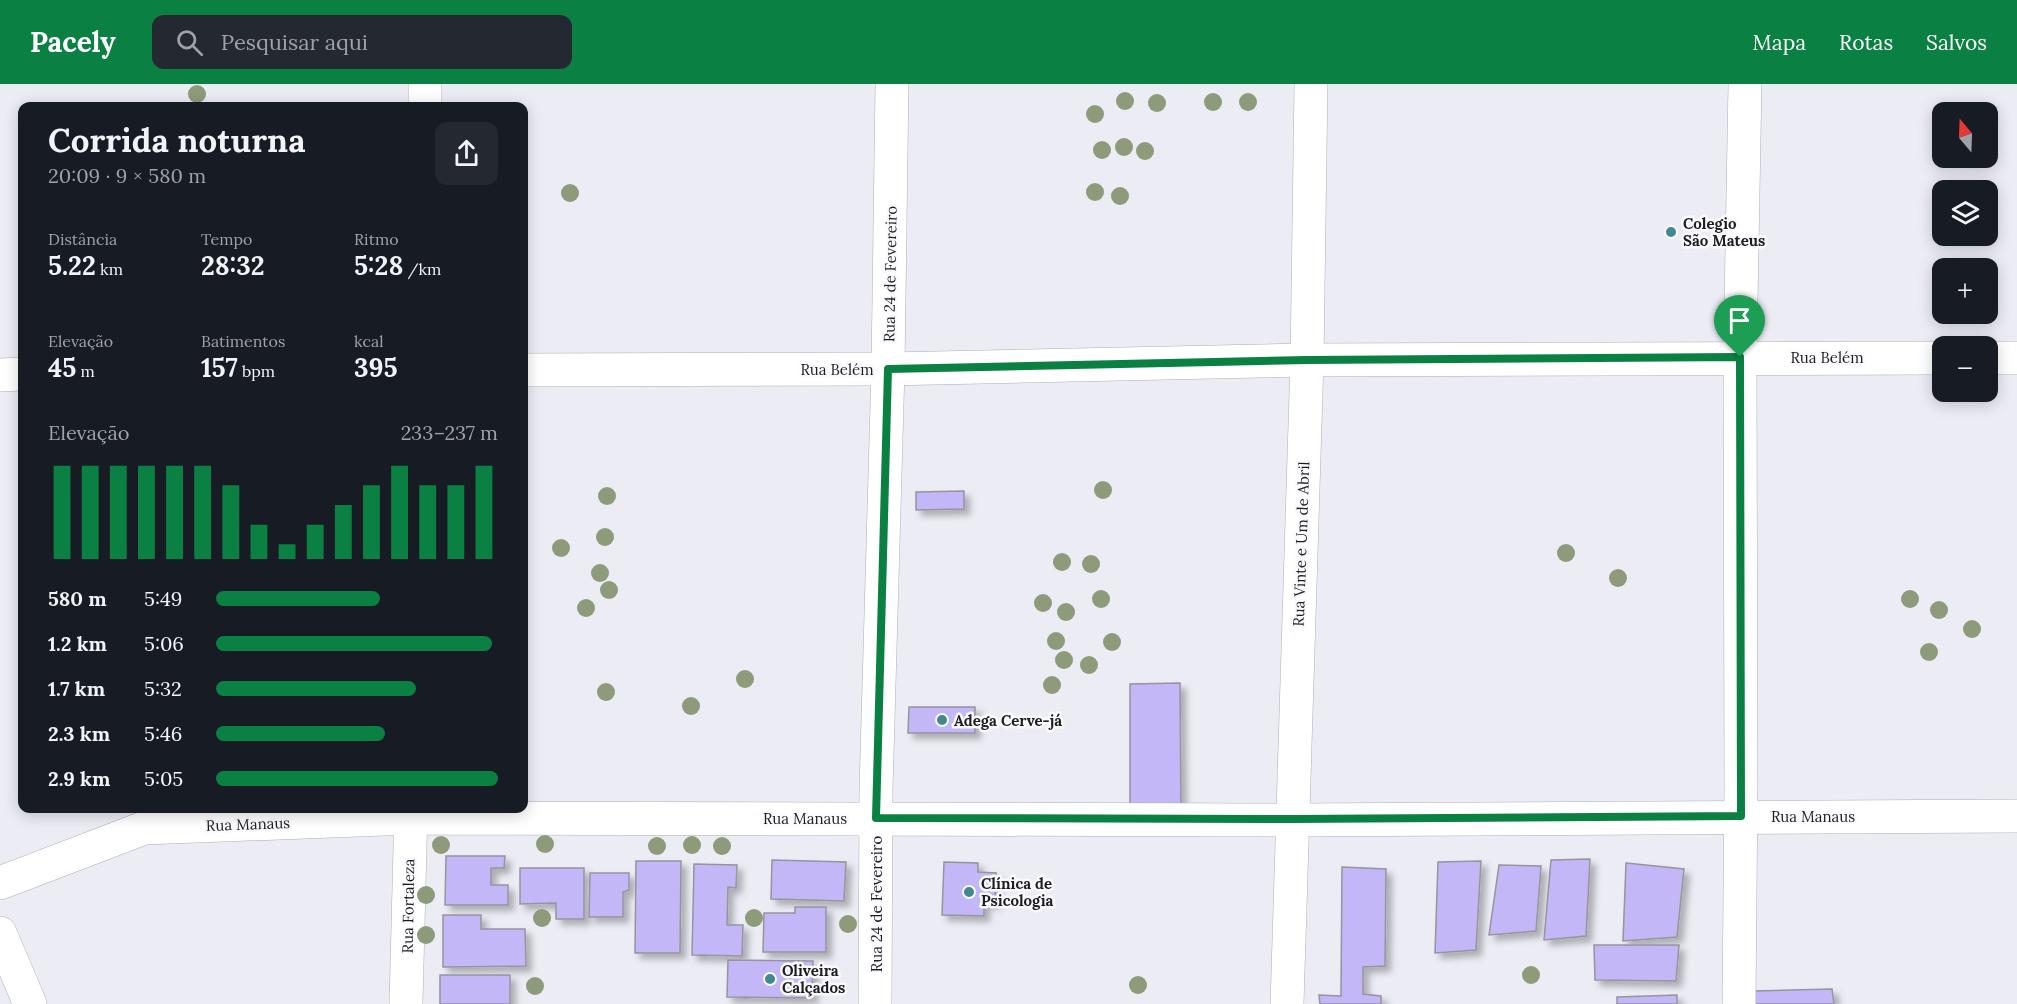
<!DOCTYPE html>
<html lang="pt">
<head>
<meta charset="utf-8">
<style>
	:root { --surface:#171b24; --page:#242831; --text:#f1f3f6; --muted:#9ea1a6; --accent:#0b8043 }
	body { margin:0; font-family:Lora,serif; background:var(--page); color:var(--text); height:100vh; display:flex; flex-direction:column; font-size:22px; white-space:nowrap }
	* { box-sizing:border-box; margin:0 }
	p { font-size:20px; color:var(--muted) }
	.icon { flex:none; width:33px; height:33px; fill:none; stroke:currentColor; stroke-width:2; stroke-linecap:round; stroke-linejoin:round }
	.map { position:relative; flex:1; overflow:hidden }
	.details { position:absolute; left:18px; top:18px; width:510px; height:711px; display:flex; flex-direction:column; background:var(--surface); border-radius:12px; box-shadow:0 3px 15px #0003 }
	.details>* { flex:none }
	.needle { width:39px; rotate:341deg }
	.tools { position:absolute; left:1932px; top:18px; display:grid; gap:12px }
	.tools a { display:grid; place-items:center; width:66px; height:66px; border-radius:12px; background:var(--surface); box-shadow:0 3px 15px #0003; font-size:30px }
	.pin { position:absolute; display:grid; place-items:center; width:51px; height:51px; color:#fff; margin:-62px -26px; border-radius:50% 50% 50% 0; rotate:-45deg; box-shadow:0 0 6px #0007 }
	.pin .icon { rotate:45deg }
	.round { display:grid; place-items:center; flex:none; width:63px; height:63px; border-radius:12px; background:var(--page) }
	.summary { display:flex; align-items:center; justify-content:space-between; height:102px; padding:0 30px }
	h1 { font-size:33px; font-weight:700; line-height:45px }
	.stats { display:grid; grid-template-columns:repeat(3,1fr); gap:9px; height:102px; padding:6px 30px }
	.stats div { display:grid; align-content:center }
	.stats b { font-size:26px; font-weight:700 }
	.stats small { font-size:16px; font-weight:400 }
	.stats p { font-size:16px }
	.chart { height:168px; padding:12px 30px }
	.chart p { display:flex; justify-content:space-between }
	.chart svg { width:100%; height:108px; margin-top:6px; stroke:var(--accent); stroke-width:6 }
	ul { padding:0 30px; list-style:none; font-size:20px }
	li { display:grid; grid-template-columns:96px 72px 1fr; align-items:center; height:45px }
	li i { height:15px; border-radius:8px; background:var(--accent) }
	header { display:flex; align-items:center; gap:36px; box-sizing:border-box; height:84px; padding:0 30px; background:var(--accent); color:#fff }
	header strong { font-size:28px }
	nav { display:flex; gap:33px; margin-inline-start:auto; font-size:21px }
	.search { width:420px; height:54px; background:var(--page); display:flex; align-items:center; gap:15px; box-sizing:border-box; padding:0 21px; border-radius:12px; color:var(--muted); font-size:22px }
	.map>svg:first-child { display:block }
	.building { fill:#c3b7f7; stroke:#96949d; stroke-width:1.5; filter:url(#shadow) }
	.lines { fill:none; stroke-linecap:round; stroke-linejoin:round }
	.minor-casing { stroke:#aeaeb7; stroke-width:34 }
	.secondary-casing { stroke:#aeaeb7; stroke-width:34 }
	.minor { stroke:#fff; stroke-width:33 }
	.secondary { stroke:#fff; stroke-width:33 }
	.tree { fill:#8e9b7a }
	.route-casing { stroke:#fff; stroke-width:12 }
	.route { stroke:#0b8043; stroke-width:8 }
	.poi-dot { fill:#418990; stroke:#fafafe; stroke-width:2 }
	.labels { text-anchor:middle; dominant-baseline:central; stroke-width:5; stroke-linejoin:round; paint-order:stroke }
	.poi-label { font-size:15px; font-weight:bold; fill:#1d1d20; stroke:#fafafe; text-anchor:start }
	.street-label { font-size:15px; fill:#1d1d20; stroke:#fafafe }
</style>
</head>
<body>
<header>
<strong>Pacely</strong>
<div class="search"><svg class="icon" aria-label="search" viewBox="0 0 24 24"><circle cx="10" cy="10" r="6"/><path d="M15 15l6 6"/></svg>Pesquisar aqui</div>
<nav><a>Mapa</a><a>Rotas</a><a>Salvos</a></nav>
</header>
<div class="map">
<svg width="2017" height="920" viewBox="0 0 2017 920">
	<defs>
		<filter id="shadow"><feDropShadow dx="5.5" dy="5.5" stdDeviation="3" flood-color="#0004"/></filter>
	</defs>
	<rect width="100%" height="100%" fill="#ececf5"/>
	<!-- building -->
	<g class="building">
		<polygon points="964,407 964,425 916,426 916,408"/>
		<polygon points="1180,599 1181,725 1130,727 1130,600"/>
		<polygon points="909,623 975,623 975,649 908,649"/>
		<polygon points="446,772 505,772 504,784 491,784 491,801 508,801 508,821 445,821"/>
		<polygon points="1590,775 1586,852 1544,856 1551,776"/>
		<polygon points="772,776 846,778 844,817 771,815"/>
		<polygon points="636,777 681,777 680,869 635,869"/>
		<polygon points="1481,777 1476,866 1435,869 1438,778"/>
		<polygon points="944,778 978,779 978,788 996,789 995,819 984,818 984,832 942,831"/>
		<polygon points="1626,779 1684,785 1677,853 1623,857"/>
		<polygon points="694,780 737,781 736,804 728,803 727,841 743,841 742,872 692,871"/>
		<polygon points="1499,781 1541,782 1536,847 1489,851"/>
		<polygon points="1342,783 1386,785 1385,882 1363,883 1363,910 1381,912 1381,920 1320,920 1319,911 1341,912"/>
		<polygon points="520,784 584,784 584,835 556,835 556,819 520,820"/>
		<polygon points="590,789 629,789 629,806 623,808 623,833 589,833"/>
		<polygon points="795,823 826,823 826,868 763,868 764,829 795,829"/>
		<polygon points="443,831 481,831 481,845 525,845 526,882 443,883"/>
		<polygon points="1594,861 1679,861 1676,897 1595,896"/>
		<polygon points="728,876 813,877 812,914 727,913"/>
		<rect x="440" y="891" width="70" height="29"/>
		<polygon points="1832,905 1834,920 1754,920 1754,907"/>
		<polygon points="1677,911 1677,920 1617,920 1617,913"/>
	</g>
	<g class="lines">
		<!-- minor casing -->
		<g class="minor-casing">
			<g id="minor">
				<polyline points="425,22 425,0"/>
				<polyline points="1988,274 2017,274"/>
				<polyline points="524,286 888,285 1307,276 1942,274"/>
				<polyline points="0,291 22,290"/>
				<polyline points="0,799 144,744 410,734 1292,736 2017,732"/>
				<polyline points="0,849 30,920"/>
				<polyline points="406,920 411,724"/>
				<polyline points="1287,920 1307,276 1311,0"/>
				<polyline points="1739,920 1741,703 1740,273 1745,0"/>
			</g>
		</g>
		<!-- secondary casing -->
		<g class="secondary-casing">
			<polyline id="secondary" points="875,920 876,706 888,285 892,0"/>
		</g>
		<!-- minor -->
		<use href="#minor" class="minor"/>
		<!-- secondary -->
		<use href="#secondary" class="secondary"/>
	</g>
	<!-- trees -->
	<g class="tree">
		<circle cx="197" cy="10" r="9"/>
		<circle cx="1125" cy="17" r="9"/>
		<circle cx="1213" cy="18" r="9"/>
		<circle cx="1248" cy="18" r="9"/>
		<circle cx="1157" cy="19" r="9"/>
		<circle cx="1095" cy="30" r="9"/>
		<circle cx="1124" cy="63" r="9"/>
		<circle cx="1102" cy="66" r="9"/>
		<circle cx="1145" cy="67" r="9"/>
		<circle cx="1095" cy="108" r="9"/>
		<circle cx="570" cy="109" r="9"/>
		<circle cx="1120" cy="112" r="9"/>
		<circle cx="1103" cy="406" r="9"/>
		<circle cx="607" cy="412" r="9"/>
		<circle cx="605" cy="453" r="9"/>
		<circle cx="561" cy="464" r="9"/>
		<circle cx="1566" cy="469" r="9"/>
		<circle cx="1062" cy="478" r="9"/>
		<circle cx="1091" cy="480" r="9"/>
		<circle cx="600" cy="489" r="9"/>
		<circle cx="1618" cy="494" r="9"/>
		<circle cx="609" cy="506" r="9"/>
		<circle cx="1101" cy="515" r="9"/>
		<circle cx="1910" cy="515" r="9"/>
		<circle cx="1043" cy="519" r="9"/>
		<circle cx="586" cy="524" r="9"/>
		<circle cx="1939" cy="526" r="9"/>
		<circle cx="1066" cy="528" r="9"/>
		<circle cx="1972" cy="545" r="9"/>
		<circle cx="1056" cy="557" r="9"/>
		<circle cx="1112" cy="558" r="9"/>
		<circle cx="1929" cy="568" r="9"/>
		<circle cx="1064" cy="576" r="9"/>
		<circle cx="1089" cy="581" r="9"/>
		<circle cx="745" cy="595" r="9"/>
		<circle cx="1052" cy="601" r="9"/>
		<circle cx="606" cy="608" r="9"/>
		<circle cx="691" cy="622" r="9"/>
		<circle cx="545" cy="760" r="9"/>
		<circle cx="441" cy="761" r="9"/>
		<circle cx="692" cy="761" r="9"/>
		<circle cx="657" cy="762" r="9"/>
		<circle cx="722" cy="762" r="9"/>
		<circle cx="426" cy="811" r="9"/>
		<circle cx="542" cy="834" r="9"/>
		<circle cx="754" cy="834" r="9"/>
		<circle cx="848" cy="840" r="9"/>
		<circle cx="426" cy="851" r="9"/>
		<circle cx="1531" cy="891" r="9"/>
		<circle cx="1138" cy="901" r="9"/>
		<circle cx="535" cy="902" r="9"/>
	</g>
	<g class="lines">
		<!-- route casing -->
		<g class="route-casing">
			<polygon id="route" points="1740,273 1741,732 1292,735 876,734 888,285 1307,276"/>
		</g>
		<!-- route -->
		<use href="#route" class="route"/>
	</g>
	<!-- markers -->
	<g class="poi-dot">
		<circle cx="1671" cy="148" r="6"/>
		<circle cx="942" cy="636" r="6"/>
		<circle cx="969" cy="808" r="6"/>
		<circle cx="770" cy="895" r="6"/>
	</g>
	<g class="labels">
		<!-- poi labels -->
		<g class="poi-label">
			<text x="1683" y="139">Colegio<tspan x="1683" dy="17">São Mateus</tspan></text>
			<text x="954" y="636">Adega Cerve-já</text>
			<text x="981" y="799">Clínica de<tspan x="981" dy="17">Psicologia</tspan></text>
			<text x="782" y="886">Oliveira<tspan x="782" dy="17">Calçados</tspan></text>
		</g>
		<!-- street labels -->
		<g class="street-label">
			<text transform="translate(890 190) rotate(-89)">Rua 24 de Fevereiro</text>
			<text x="1827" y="273">Rua Belém</text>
			<text x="837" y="285">Rua Belém</text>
			<text transform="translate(1301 460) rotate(-88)">Rua Vinte e Um de Abril</text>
			<text x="1813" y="732">Rua Manaus</text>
			<text x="805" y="734">Rua Manaus</text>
			<text transform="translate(248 740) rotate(-2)">Rua Manaus</text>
			<text transform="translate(876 820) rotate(-90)">Rua 24 de Fevereiro</text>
			<text transform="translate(408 822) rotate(-89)">Rua Fortaleza</text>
		</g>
	</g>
</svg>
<div class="tools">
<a><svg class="needle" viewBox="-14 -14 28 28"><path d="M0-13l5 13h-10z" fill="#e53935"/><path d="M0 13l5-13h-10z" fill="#9ea1a6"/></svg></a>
<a><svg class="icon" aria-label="layers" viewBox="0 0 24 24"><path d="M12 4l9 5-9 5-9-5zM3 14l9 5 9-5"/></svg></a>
<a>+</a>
<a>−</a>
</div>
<div class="pin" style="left:1740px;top:273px;background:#1e9e55"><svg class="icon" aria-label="arrive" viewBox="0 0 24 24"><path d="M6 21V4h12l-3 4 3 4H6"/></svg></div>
<section class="details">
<div class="summary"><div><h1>Corrida noturna</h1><p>20:09 · 9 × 580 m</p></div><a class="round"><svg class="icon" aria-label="share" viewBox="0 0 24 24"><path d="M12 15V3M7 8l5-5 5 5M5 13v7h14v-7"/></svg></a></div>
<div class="stats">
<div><p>Distância</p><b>5.22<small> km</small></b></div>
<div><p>Tempo</p><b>28:32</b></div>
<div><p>Ritmo</p><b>5:28<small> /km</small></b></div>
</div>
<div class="stats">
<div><p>Elevação</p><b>45<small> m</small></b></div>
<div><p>Batimentos</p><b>157<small> bpm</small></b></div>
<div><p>kcal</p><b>395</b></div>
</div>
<div class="chart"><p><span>Elevação</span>233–237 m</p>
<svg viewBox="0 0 160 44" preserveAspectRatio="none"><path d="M5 44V6M15 44V6M25 44V6M35 44V6M45 44V6M55 44V6M65 44V14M75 44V30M85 44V38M95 44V30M105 44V22M115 44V14M125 44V6M135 44V14M145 44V14M155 44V6"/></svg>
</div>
<ul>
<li><b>580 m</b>5:49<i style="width:58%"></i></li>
<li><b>1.2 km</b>5:06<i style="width:98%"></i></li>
<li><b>1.7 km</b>5:32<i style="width:71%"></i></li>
<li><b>2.3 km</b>5:46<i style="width:60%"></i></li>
<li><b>2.9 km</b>5:05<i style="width:100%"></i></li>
</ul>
</section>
</div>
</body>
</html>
